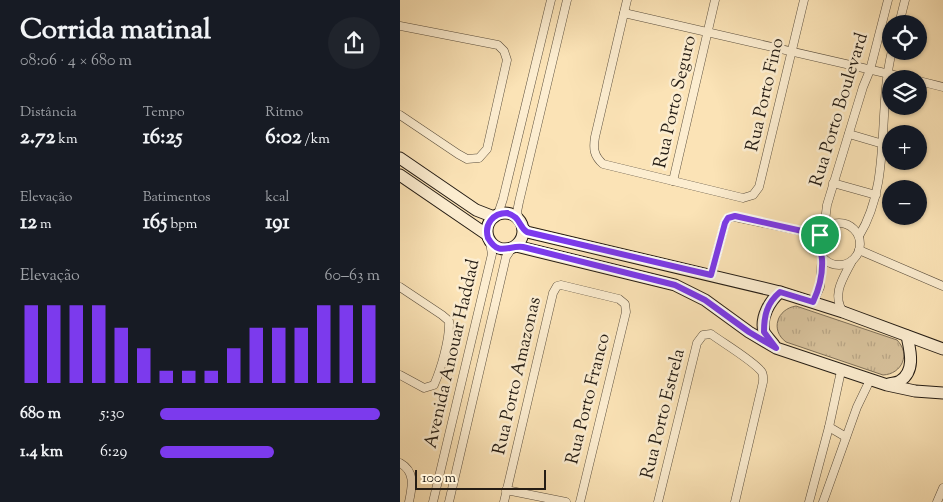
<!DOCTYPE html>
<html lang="pt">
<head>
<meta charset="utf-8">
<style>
	:root { --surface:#171b24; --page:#20242c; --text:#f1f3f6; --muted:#9ea1a6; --accent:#7c3aed }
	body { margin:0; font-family:"Sorts Mill Goudy",serif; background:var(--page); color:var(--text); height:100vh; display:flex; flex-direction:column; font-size:19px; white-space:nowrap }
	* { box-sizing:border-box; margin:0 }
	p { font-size:16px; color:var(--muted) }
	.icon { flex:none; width:28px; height:28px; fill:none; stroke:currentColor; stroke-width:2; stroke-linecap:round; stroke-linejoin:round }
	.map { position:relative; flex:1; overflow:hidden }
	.panel { display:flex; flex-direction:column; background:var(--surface); width:400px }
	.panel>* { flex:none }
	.fabs { position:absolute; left:482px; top:15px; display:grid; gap:10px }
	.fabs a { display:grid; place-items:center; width:45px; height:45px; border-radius:50%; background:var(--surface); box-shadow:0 1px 4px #0004; font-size:25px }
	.scale { position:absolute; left:15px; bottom:12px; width:131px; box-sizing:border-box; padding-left:5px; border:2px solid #251d15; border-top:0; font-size:14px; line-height:18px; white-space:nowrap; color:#251d15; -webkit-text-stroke:4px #fcedd0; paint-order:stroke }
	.pin { position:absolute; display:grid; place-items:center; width:42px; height:42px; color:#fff; margin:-21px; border:2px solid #fff; border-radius:50%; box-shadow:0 1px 5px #0007 }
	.round { display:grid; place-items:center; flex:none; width:52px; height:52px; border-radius:26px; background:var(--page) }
	.head { display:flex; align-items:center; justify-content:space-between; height:85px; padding:0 20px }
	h1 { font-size:28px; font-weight:800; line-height:38px }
	.stats { display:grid; grid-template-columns:repeat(3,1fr); gap:8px; height:85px; padding:5px 20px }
	.stats div { display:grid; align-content:center }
	.stats b { font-size:21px; font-weight:800 }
	.stats small { font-size:14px; font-weight:400 }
	.stats p { font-size:14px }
	.chart { height:140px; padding:10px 20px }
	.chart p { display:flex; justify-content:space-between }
	.chart svg { width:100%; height:90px; margin-top:5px; stroke:var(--accent); stroke-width:6 }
	ul { padding:0 20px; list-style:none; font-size:16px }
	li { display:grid; grid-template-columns:80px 60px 1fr; align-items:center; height:38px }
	li i { height:12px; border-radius:6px; background:var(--accent) }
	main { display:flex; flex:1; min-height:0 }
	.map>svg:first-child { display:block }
	.grass { fill:url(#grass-tufts); stroke:#7e6f58 }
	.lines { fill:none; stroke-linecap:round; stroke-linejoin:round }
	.street-casing { stroke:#5a4e3d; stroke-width:9 }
	.secondary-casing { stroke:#251d15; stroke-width:13 }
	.street { stroke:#fcedd0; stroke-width:8 }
	.secondary { stroke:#fcedd0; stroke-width:11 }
	.route-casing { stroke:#fff; stroke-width:10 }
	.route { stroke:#7c3aed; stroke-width:6 }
	.labels { text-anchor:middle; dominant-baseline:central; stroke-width:5; stroke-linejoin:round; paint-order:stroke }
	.street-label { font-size:18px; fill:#251d15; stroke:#fcedd0 }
</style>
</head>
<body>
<main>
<section class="panel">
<div class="head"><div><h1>Corrida matinal</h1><p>08:06 · 4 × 680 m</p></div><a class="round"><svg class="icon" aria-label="share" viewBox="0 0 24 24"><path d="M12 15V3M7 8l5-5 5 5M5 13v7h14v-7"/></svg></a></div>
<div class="stats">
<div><p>Distância</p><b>2.72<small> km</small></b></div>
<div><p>Tempo</p><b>16:25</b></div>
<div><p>Ritmo</p><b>6:02<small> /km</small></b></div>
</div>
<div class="stats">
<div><p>Elevação</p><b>12<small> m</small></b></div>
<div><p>Batimentos</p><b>165<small> bpm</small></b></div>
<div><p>kcal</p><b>191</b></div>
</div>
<div class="chart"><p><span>Elevação</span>60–63 m</p>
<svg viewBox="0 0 160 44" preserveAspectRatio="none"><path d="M5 44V6M15 44V6M25 44V6M35 44V6M45 44V17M55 44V27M65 44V38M75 44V38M85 44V38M95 44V27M105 44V17M115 44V17M125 44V17M135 44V6M145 44V6M155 44V6"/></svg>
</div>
<ul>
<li><b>680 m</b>5:30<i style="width:100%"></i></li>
<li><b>1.4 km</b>6:29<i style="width:52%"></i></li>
</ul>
</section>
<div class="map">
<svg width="543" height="502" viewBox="0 0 543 502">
	<defs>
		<pattern id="grass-tufts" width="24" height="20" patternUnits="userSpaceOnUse" patternTransform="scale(1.25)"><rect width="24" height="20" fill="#d7c19b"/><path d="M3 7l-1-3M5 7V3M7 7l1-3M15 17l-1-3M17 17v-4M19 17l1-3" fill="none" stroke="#b8a585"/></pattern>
	</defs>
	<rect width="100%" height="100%" fill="#fbe3b6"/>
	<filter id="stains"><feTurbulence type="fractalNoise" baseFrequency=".004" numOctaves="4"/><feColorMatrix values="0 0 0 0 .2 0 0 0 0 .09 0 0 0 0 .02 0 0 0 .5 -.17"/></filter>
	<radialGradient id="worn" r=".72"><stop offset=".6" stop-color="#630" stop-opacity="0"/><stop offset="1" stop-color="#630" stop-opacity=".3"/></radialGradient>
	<!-- grass -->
	<path class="grass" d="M 396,306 L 497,340 C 511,354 502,374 483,375 L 386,342 C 370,330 377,309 396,306 Z"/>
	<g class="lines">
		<!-- street casing -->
		<g class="street-casing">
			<g id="street">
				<path d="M 227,0 L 195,137 C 193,149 194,156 203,164 L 343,198 L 353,195 L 359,187 L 404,0"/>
				<polyline points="224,13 511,79"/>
				<polyline points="499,24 505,0"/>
				<polyline points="0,26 98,45 104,51 107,60 87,149 79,158 67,159 58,154 0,115"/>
				<polyline points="519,81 543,87"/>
				<polyline points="449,134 483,144"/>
				<polyline points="273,181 315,0"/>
				<polyline points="433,183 476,195"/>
				<polyline points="98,214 103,199 151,0"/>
				<polyline points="119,220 117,212 119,202 167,0"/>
				<circle cx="439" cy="244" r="21"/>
				<polyline points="424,229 427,205 463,87 470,70 488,0"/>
				<path d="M 459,236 C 492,183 477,111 492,51"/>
				<polyline points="459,250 543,286"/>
				<polyline points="311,275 325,223 328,218 335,217 420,235"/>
				<path d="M 0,287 L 42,315 L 49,321 C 50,339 41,369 34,385 L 24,388 L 0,375"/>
				<polyline points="413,302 420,287 422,256"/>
				<path d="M 443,312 C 431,294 444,277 452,261"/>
				<polyline points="429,427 446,437"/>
				<path d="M 0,463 C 16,472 12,487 9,502"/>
				<polyline points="106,490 166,502"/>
				<polyline points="33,502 92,254 90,243"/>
				<polyline points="49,502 106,257 112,248"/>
				<polyline points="104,502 153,293 157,286 161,285 219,299 225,304 226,312 180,502"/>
				<path d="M 258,502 L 297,343 L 303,335 L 311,334 C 323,343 352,360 361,371 C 364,374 363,378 363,382 L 335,502"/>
				<polyline points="409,502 429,427 441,371"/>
				<polyline points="423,502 457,407 470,380"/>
				<polyline points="537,502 543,488"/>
			</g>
		</g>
		<!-- secondary casing -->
		<g class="secondary-casing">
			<g id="secondary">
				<polyline points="0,158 76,210 94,217"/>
				<polyline points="0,175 86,234"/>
				<circle cx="105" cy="231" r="18"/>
				<polyline points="123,229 127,232 380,292 443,312 543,349"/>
				<polyline points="116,246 275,285 305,300 349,332 376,348 487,385 515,391 543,393"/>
				<path d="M 374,345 C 371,341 366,336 364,332 C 360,317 370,301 380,292"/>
				<path d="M 489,384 C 492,383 497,383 500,381 C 516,371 510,350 507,336"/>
			</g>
		</g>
		<!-- street -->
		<use href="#street" class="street"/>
		<!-- secondary -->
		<use href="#secondary" class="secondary"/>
	</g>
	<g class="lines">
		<!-- route casing -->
		<g class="route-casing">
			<path id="route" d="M 107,213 C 121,217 118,226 127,232 L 311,275 L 325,223 L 328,218 L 335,216 L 420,235 C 417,245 421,250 422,259 C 423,275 420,287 413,302 L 380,292 C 367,303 364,315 364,332 L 376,348 L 349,332 L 305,300 L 275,285 L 123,247 C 108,245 99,257 88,238 C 84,224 93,213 107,213 Z"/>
		</g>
		<!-- route -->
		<use href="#route" class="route"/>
	</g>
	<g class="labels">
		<!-- street labels -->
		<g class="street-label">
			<text transform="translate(366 95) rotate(-77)">Rua Porto Fino</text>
			<text transform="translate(276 102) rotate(-77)">Rua Porto Seguro</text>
			<text transform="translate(440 110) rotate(-73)">Rua Porto Boulevard</text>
			<text transform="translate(53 354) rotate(-77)">Avenida Anouar Haddad</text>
			<text transform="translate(118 376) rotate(-77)">Rua Porto Amazonas</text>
			<text transform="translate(189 399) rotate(-76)">Rua Porto Franco</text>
			<text transform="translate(264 414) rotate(-76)">Rua Porto Estrela</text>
		</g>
	</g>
	<rect width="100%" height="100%" filter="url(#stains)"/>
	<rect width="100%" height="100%" fill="url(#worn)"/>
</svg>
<div class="fabs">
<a><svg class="icon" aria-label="locate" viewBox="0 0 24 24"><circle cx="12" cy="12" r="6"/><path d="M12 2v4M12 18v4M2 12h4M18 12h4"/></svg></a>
<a><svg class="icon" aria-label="layers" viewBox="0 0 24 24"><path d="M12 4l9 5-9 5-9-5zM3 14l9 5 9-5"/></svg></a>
<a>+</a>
<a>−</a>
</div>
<div class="scale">100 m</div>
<div class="pin" style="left:420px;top:235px;background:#1e9e55"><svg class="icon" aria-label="arrive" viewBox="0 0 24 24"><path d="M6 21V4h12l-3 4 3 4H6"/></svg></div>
</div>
</main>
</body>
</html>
